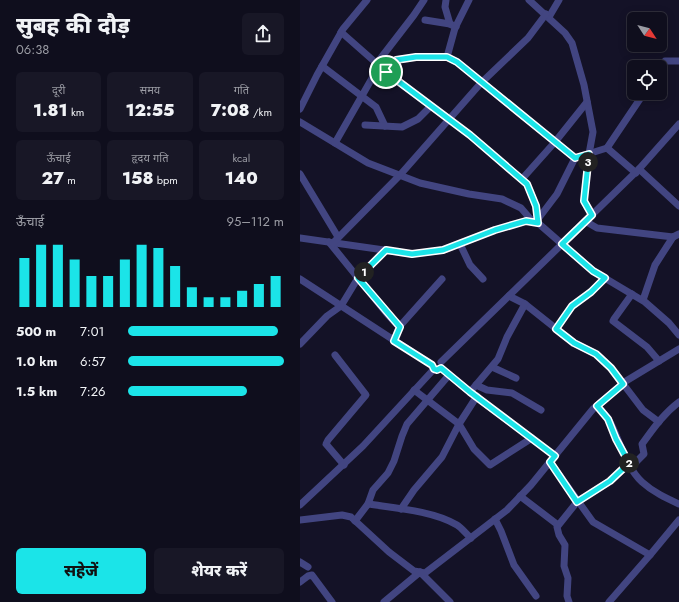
<!DOCTYPE html>
<html lang="hi">
<head>
<meta charset="utf-8">
<style>
	:root { --surface:#0f0e1d; --page:#181726; --text:#f1f3f6; --muted:#9b9ca4; --line:#2f2e3b; --accent:#1be4e8 }
	body { margin:0; font-family:Jost,"Noto Sans Devanagari",sans-serif; background:var(--page); color:var(--text); height:100vh; display:flex; flex-direction:column; font-size:15px; white-space:nowrap }
	* { box-sizing:border-box; margin:0 }
	p { font-size:13px; color:var(--muted) }
	.icon { flex:none; width:22px; height:22px; fill:none; stroke:currentColor; stroke-width:2; stroke-linecap:round; stroke-linejoin:round }
	.map { position:relative; flex:1; overflow:hidden }
	.details { display:flex; flex-direction:column; background:var(--surface); width:300px }
	.details>* { flex:none }
	.needle { width:26px; rotate:126deg }
	.tools { position:absolute; left:327px; top:12px; display:grid; gap:8px }
	.tools a { display:grid; place-items:center; width:40px; height:40px; border-radius:6px; background:var(--surface); box-shadow:0 2px 10px #0003,0 0 0 1px var(--line); font-size:20px }
	.pin { position:absolute; display:grid; place-items:center; width:34px; height:34px; color:#fff; margin:-17px; border:2px solid #fff; border-radius:50%; box-shadow:0 1px 4px #0007 }
	.km { position:absolute; width:20px; height:20px; margin:-10px; border-radius:50%; background:#222; color:#fff; font-size:11px; line-height:20px; text-align:center }
	.round { display:grid; place-items:center; flex:none; width:42px; height:42px; border-radius:6px; background:var(--page) }
	.headline { display:flex; align-items:center; justify-content:space-between; height:68px; padding:0 16px }
	h1 { font-size:22px; font-weight:800; line-height:30px }
	.metrics { display:grid; grid-template-columns:repeat(3,1fr); gap:6px; height:68px; padding:4px 16px }
	.metrics div { display:grid; align-content:center; border-radius:6px; background:var(--page); text-align:center }
	.metrics b { font-size:17px; font-weight:800 }
	.metrics small { font-size:11px; font-weight:400 }
	.metrics p { font-size:11px }
	.chart { height:112px; padding:8px 16px }
	.chart p { display:flex; justify-content:space-between }
	.chart svg { width:100%; height:72px; margin-top:4px; stroke:var(--accent); stroke-width:6 }
	.cta { display:flex; gap:8px; margin-top:auto; padding:8px 16px }
	.cta a { flex:1; height:46px; border-radius:6px; background:var(--accent); color:#111; font-size:16px; font-weight:800; line-height:46px; text-align:center }
	.cta a+a { background:var(--page); color:var(--text) }
	ul { padding:0 16px; list-style:none; font-size:13px }
	li { display:grid; grid-template-columns:64px 48px 1fr; align-items:center; height:30px }
	li i { height:10px; border-radius:5px; background:var(--accent) }
	main { display:flex; flex:1; min-height:0 }
	.map>svg:first-child { display:block }
	.lines { fill:none; stroke-linecap:round; stroke-linejoin:round }
	.minor { stroke:#424581; stroke-width:7 }
	.route-casing { stroke:#fff; stroke-width:8 }
	.route { stroke:#1be4e8; stroke-width:5 }
</style>
</head>
<body>
<main>
<section class="details">
<div class="headline"><div><h1>सुबह की दौड़</h1><p>06:38</p></div><a class="round"><svg class="icon" aria-label="share" viewBox="0 0 24 24"><path d="M12 15V3M7 8l5-5 5 5M5 13v7h14v-7"/></svg></a></div>
<div class="metrics">
<div><p>दूरी</p><b>1.81<small> km</small></b></div>
<div><p>समय</p><b>12:55</b></div>
<div><p>गति</p><b>7:08<small> /km</small></b></div>
</div>
<div class="metrics">
<div><p>ऊँचाई</p><b>27<small> m</small></b></div>
<div><p>हृदय गति</p><b>158<small> bpm</small></b></div>
<div><p>kcal</p><b>140</b></div>
</div>
<div class="chart"><p><span>ऊँचाई</span>95–112 m</p>
<svg viewBox="0 0 160 44" preserveAspectRatio="none"><path d="M5 44V14M15 44V6M25 44V6M35 44V15M45 44V25M55 44V25M65 44V15M75 44V6M85 44V8M95 44V19M105 44V32M115 44V38M125 44V38M135 44V34M145 44V30M155 44V25"/></svg>
</div>
<ul>
<li><b>500 m</b>7:01<i style="width:96%"></i></li>
<li><b>1.0 km</b>6:57<i style="width:100%"></i></li>
<li><b>1.5 km</b>7:26<i style="width:76%"></i></li>
</ul>
<div class="cta"><a>सहेजें</a><a>शेयर करें</a></div>
</section>
<div class="map">
<svg width="379" height="602" viewBox="0 0 379 602">
	<rect width="100%" height="100%" fill="#141227"/>
	<g class="lines">
		<!-- minor -->
		<g class="minor">
			<polyline points="146,0 145,7 150,24 156,27"/>
			<polyline points="229,0 265,33 272,43 284,85 293,132 289,154 284,201 292,215"/>
			<polyline points="249,17 259,0"/>
			<polyline points="125,20 150,24"/>
			<polyline points="41,32 92,77 170,135 227,184 236,206 238,223"/>
			<polyline points="147,57 155,28 169,0"/>
			<polyline points="77,63 114,15 124,0"/>
			<polyline points="22,66 76,107 85,126"/>
			<polyline points="360,68 365,61 379,61"/>
			<polyline points="86,72 96,60 116,57 147,57 157,62 275,158 307,148 344,93"/>
			<polyline points="0,109 17,75 43,29 67,0"/>
			<polyline points="0,122 68,163 120,183 169,194 202,199 221,208 233,222"/>
			<polyline points="65,125 102,127 118,119 131,106"/>
			<polyline points="35,143 79,66"/>
			<polyline points="307,148 336,173"/>
			<polyline points="339,169 379,124"/>
			<polyline points="0,174 38,237"/>
			<polyline points="222,179 255,142 287,102"/>
			<polyline points="238,219 257,194 275,158"/>
			<polyline points="285,221 297,228 373,237 379,234"/>
			<polyline points="0,238 112,254 143,250 195,230 226,221 238,223 293,271 345,302 369,323 379,335"/>
			<polyline points="29,242 88,315 99,327 94,341"/>
			<polyline points="33,243 100,175 181,83 228,38 246,14"/>
			<polyline points="160,244 170,265 183,279"/>
			<polyline points="0,279 132,365"/>
			<polyline points="332,294 314,319 313,321 347,347 359,361"/>
			<polyline points="209,296 225,304 274,343 296,354 311,368 343,410 359,422"/>
			<polyline points="343,300 355,265 373,237"/>
			<polyline points="99,327 142,279"/>
			<polyline points="256,329 272,306 291,292 305,278"/>
			<polyline points="0,344 27,316 41,306 58,278 85,250"/>
			<polyline points="35,355 66,395 28,440 26,444 44,465"/>
			<polyline points="141,362 339,169 379,206"/>
			<polyline points="192,367 216,378"/>
			<polyline points="141,368 170,392 255,456"/>
			<polyline points="176,385 187,390 212,393 241,410"/>
			<polyline points="114,390 159,424 174,449 190,465 232,438"/>
			<polyline points="170,392 198,359 207,337 225,304"/>
			<path d="M 297,406 C 301,410 306,415 309,420 C 320,440 325,466 342,482 C 353,492 366,498 379,504"/>
			<polyline points="250,462 293,522 350,555 379,520"/>
			<path d="M 331,467 L 344,454 L 342,444 C 353,429 364,413 379,402"/>
			<polyline points="220,496 258,525"/>
			<path d="M 68,504 C 95,508 134,511 157,525 C 162,528 166,534 171,538"/>
			<polyline points="0,505 63,446 134,369"/>
			<polyline points="101,509 114,490 142,457 159,424 177,396"/>
			<polyline points="195,519 201,531 214,565 236,596"/>
			<polyline points="0,520 42,515 51,517 89,552 114,571 125,573 207,510 231,485 293,409 326,381 379,349"/>
			<polyline points="55,521 68,504 73,490 88,473 94,461 102,436 107,424 149,375"/>
			<polyline points="0,562 8,567"/>
			<polyline points="0,582 8,576 12,575 32,602"/>
			<polyline points="84,602 120,572 150,602"/>
			<polyline points="269,602 267,596 268,578 264,566 265,545 259,535 257,527 277,502 310,481 329,463"/>
			<polyline points="309,602 350,555"/>
		</g>
	</g>
	<g class="lines">
		<!-- route casing -->
		<g class="route-casing">
			<polygon id="route" points="116,57 147,57 157,62 275,158 289,154 284,201 292,215 262,244 293,271 305,278 291,292 272,306 256,329 274,343 296,354 311,368 323,384 297,406 308,419 316,439 329,463 310,481 277,502 250,462 255,456 170,392 141,368 137,370 134,369 132,365 94,341 100,327 58,278 86,250 112,254 143,250 195,230 226,221 238,223 236,206 227,184 170,135 86,72 96,60"/>
		</g>
		<!-- route -->
		<use href="#route" class="route"/>
	</g>
</svg>
<div class="tools">
<a><svg class="needle" viewBox="-14 -14 28 28"><path d="M0-13l5 13h-10z" fill="#e53935"/><path d="M0 13l5-13h-10z" fill="#9b9ca4"/></svg></a>
<a><svg class="icon" aria-label="locate" viewBox="0 0 24 24"><circle cx="12" cy="12" r="6"/><path d="M12 2v4M12 18v4M2 12h4M18 12h4"/></svg></a>
</div>
<div class="pin" style="left:86px;top:72px;background:#1e9e55"><svg class="icon" aria-label="arrive" viewBox="0 0 24 24"><path d="M6 21V4h12l-3 4 3 4H6"/></svg></div>
<b class="km" style="left:64px;top:272px">1</b>
<b class="km" style="left:329px;top:463px">2</b>
<b class="km" style="left:288px;top:162px">3</b>
</div>
</main>
</body>
</html>
